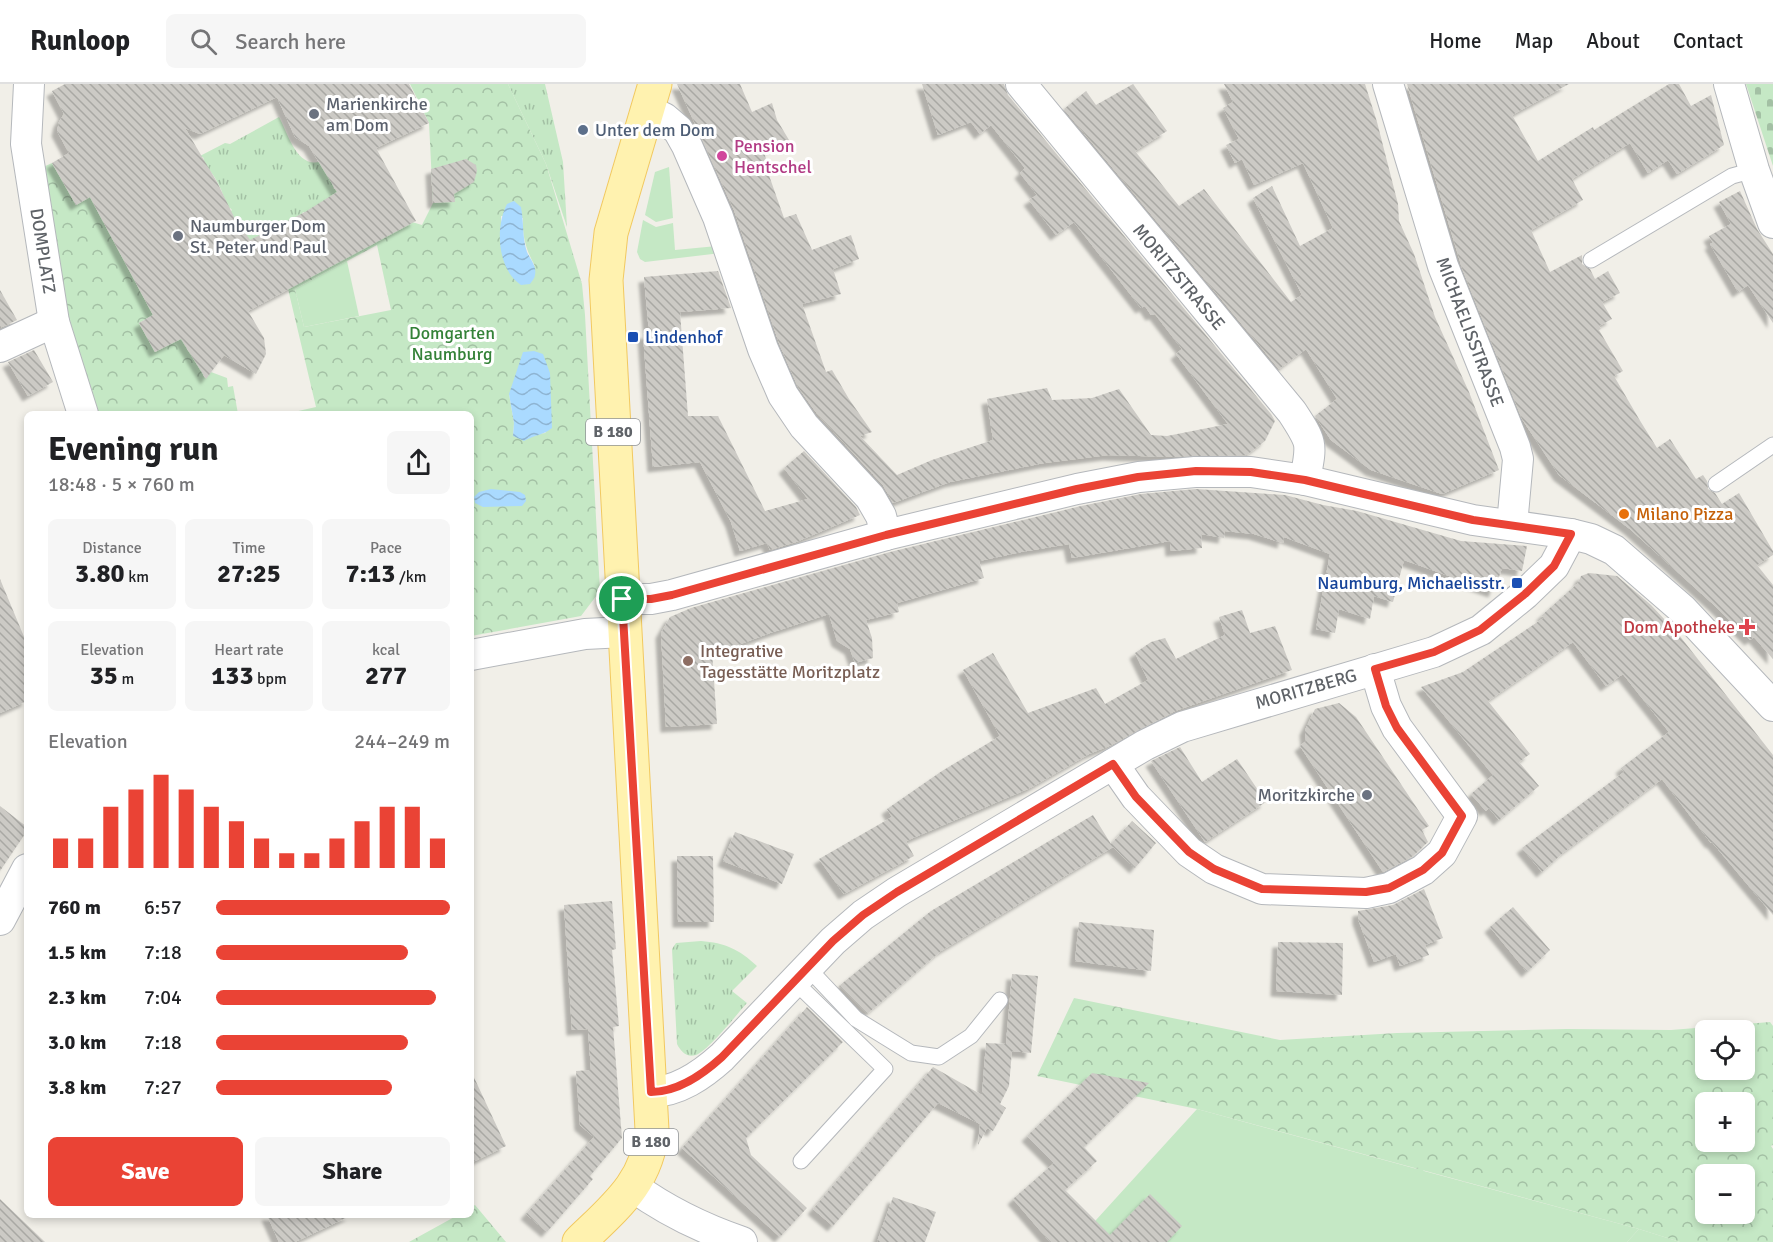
<!DOCTYPE html>
<html lang="en">
<head>
<meta charset="utf-8">
<style>
	:root { --surface:#fff; --page:#f6f6f6; --text:#202124; --muted:#757577; --line:#e0e0e0; --accent:#ea4335 }
	body { margin:0; font-family:Signika,sans-serif; background:var(--page); color:var(--text); height:100vh; display:flex; flex-direction:column; font-size:22px; white-space:nowrap }
	* { box-sizing:border-box; margin:0 }
	p { font-size:20px; color:var(--muted) }
	.icon { flex:none; width:33px; height:33px; fill:none; stroke:currentColor; stroke-width:2; stroke-linecap:round; stroke-linejoin:round }
	.map { position:relative; flex:1; overflow:hidden }
	.sheet { position:absolute; left:24px; top:327px; width:450px; height:807px; display:flex; flex-direction:column; background:var(--surface); border-radius:9px; box-shadow:0 3px 9px #0003 }
	.sheet>* { flex:none }
	.tools { position:absolute; left:1695px; top:936px; display:grid; gap:12px }
	.tools a { display:grid; place-items:center; width:60px; height:60px; border-radius:9px; background:var(--surface); box-shadow:0 3px 9px #0003; font-size:30px }
	.pin { position:absolute; display:grid; place-items:center; width:51px; height:51px; color:#fff; margin:-26px; border:3px solid #fff; border-radius:50%; box-shadow:0 2px 6px #0007 }
	.round { display:grid; place-items:center; flex:none; width:63px; height:63px; border-radius:9px; background:var(--page) }
	.head { display:flex; align-items:center; justify-content:space-between; height:102px; padding:0 24px }
	h1 { font-size:33px; font-weight:700; line-height:45px }
	.figures { display:grid; grid-template-columns:repeat(3,1fr); gap:9px; height:102px; padding:6px 24px }
	.figures div { display:grid; align-content:center; border-radius:9px; background:var(--page); text-align:center }
	.figures b { font-size:26px; font-weight:700 }
	.figures small { font-size:16px; font-weight:400 }
	.figures p { font-size:16px }
	.chart { height:168px; padding:12px 24px }
	.chart p { display:flex; justify-content:space-between }
	.chart svg { width:100%; height:108px; margin-top:6px; stroke:var(--accent); stroke-width:6 }
	.button { display:flex; gap:12px; margin-top:auto; padding:12px 24px }
	.button a { flex:1; height:69px; border-radius:9px; background:var(--accent); color:#fff; font-size:24px; font-weight:700; line-height:69px; text-align:center }
	.button a+a { background:var(--page); color:var(--text) }
	ul { padding:0 24px; list-style:none; font-size:20px }
	li { display:grid; grid-template-columns:96px 72px 1fr; align-items:center; height:45px }
	li i { height:15px; border-radius:8px; background:var(--accent) }
	header { display:flex; align-items:center; gap:36px; box-sizing:border-box; height:84px; padding:0 30px; background:var(--surface); border-bottom:2px solid var(--line) }
	header strong { font-size:28px }
	nav { display:flex; gap:33px; margin-inline-start:auto; font-size:21px }
	.search { width:420px; height:54px; background:var(--page); display:flex; align-items:center; gap:15px; box-sizing:border-box; padding:0 21px; border-radius:9px; color:var(--muted); font-size:22px }
	.map>svg:first-child { display:block }
	.grass { fill:url(#grass-tufts) }
	.forest { fill:url(#forest-crowns); fill-rule:evenodd }
	.cemetery { fill:url(#cemetery-stones) }
	.garden { fill:#c5e8c5 }
	.water { fill:url(#water-waves) }
	.building { fill:url(#building-back-hatch); fill-rule:evenodd; filter:url(#shadow) }
	.lines { fill:none; stroke-linecap:round; stroke-linejoin:round }
	.lane-casing { stroke:#b5b8bc; stroke-width:17 }
	.street-casing { stroke:#b5b8bc; stroke-width:32 }
	.primary-casing { stroke:#f2c960; stroke-width:35 }
	.lane { stroke:#fff; stroke-width:15 }
	.street { stroke:#fff; stroke-width:30 }
	.primary { stroke:#fff2af; stroke-width:33 }
	.route-casing { stroke:#fff; stroke-width:12 }
	.route { stroke:#ea4335; stroke-width:8 }
	.worship-dot { fill:#6b7280; stroke:#fff; stroke-width:2 }
	.service-dot { fill:#5c6f8a; stroke:#fff; stroke-width:2 }
	.hotel-dot { fill:#d1479c; stroke:#fff; stroke-width:2 }
	.transit-dot { fill:#1a4fb4; stroke:#fff; stroke-width:2 }
	.food-dot { fill:#e8710a; stroke:#fff; stroke-width:2 }
	.health-dot { fill:#e0444e; stroke:#fff; stroke-width:2 }
	.education-dot { fill:#8d6e63; stroke:#fff; stroke-width:2 }
	.labels { text-anchor:middle; dominant-baseline:central; stroke-width:6; stroke-linejoin:round; paint-order:stroke }
	.shield { fill:#fff; stroke:#8f9295; stroke-width:1.5 }
	.shield-label { font-size:16px; font-weight:bold; fill:#5f6368 }
	.worship-label { font-size:18px; fill:#5b616d; stroke:#fff; text-anchor:start }
	.service-label { font-size:18px; fill:#4e5e75; stroke:#fff; text-anchor:start }
	.hotel-label { font-size:18px; fill:#b23c85; stroke:#fff; text-anchor:start }
	.street-label { font-size:18px; fill:#5f6368; stroke:#fff }
	.park-label { font-size:18px; fill:#348238; stroke:#fff }
	.transit-label { font-size:18px; fill:#164399; stroke:#fff; text-anchor:start }
	.food-label { font-size:18px; fill:#c56008; stroke:#fff; text-anchor:start }
	.health-label { font-size:18px; fill:#be3a42; stroke:#fff; text-anchor:end }
	.education-label { font-size:18px; fill:#785e54; stroke:#fff; text-anchor:start }
</style>
</head>
<body>
<header>
<strong>Runloop</strong>
<div class="search"><svg class="icon" aria-label="search" viewBox="0 0 24 24"><circle cx="10" cy="10" r="6"/><path d="M15 15l6 6"/></svg>Search here</div>
<nav><a>Home</a><a>Map</a><a>About</a><a>Contact</a></nav>
</header>
<div class="map">
<svg width="1773" height="1158" viewBox="0 0 1773 1158">
	<defs>
		<pattern id="grass-tufts" width="24" height="20" patternUnits="userSpaceOnUse" patternTransform="scale(1.5)"><rect width="24" height="20" fill="#c5e8c5"/><path d="M3 7l-1-3M5 7V3M7 7l1-3M15 17l-1-3M17 17v-4M19 17l1-3" fill="none" stroke="#a3c0a4"/></pattern>
		<pattern id="forest-crowns" width="20" height="18" patternUnits="userSpaceOnUse" patternTransform="scale(1.5)"><rect width="20" height="18" fill="#c5e8c5"/><path d="M2 6a3 3 0 1 1 6 0M12 15a3 3 0 1 1 6 0" fill="none" stroke="#a3c0a4"/></pattern>
		<pattern id="cemetery-stones" width="16" height="16" patternUnits="userSpaceOnUse" patternTransform="scale(1.5)"><rect width="16" height="16" fill="#c5e8c5"/><path d="M2 7V4a2 2 0 0 1 4 0v3zM10 15v-3a2 2 0 0 1 4 0v3z" fill="#a3c0a4"/></pattern>
		<pattern id="water-waves" width="16" height="10" patternUnits="userSpaceOnUse" patternTransform="scale(1.5)"><rect width="16" height="10" fill="#aadaff"/><path d="M0 5q4-4 8 0t8 0" fill="none" stroke="#8eb4d2"/></pattern>
		<pattern id="building-back-hatch" width="6" height="6" patternUnits="userSpaceOnUse" patternTransform="scale(1.5)"><rect width="6" height="6" fill="#cccac5"/><path d="M-1 5l2 2M0 0l6 6M5-1l2 2" fill="none" stroke="#a9a8a4"/></pattern>
		<filter id="shadow"><feDropShadow dx="-5.5" dy="5.5" stdDeviation="1.5" flood-color="#0004"/></filter>
	</defs>
	<rect width="100%" height="100%" fill="#f1efe8"/>
	<!-- grass -->
	<g class="grass">
		<polygon points="508,0 545,0 563,78 567,143 546,80"/>
		<path d="M 279,33 C 288,49 296,83 319,78 L 328,93 L 331,92 L 336,101 L 333,103 L 334,105 L 337,104 L 342,112 L 306,131 L 304,128 L 302,129 L 303,132 L 294,137 L 291,134 L 289,136 L 290,139 L 278,142 L 247,162 L 237,137 L 234,138 L 228,129 L 232,126 L 230,124 L 227,126 C 224,108 215,89 201,78 L 204,76 L 203,73 L 198,73 L 225,59 L 230,60 Z"/>
		<path d="M 701,857 C 725,859 739,865 757,882 L 732,907 L 747,919 C 737,930 708,967 696,971 C 687,974 681,968 677,960 L 672,865 L 676,859 Z"/>
		<polygon points="1639,1145 1680,1158 1627,1158"/>
	</g>
	<!-- forest -->
	<g class="forest">
		<path d="M 410,0 L 508,0 L 546,80 L 582,200 L 585,231 L 600,507 L 581,532 L 471,552 L 471,330 L 285,330 L 316,323 L 288,205 L 412,138 L 422,141 L 433,119 L 429,39 ZM 501,132 L 523,134 C 522,152 526,166 535,182 L 501,163 ZM 377,161 L 391,226 L 304,243 L 295,205 ZM 509,310 L 546,349 L 513,352 L 514,339 Z"/>
		<polygon points="52,79 76,121 90,113 153,231 139,239 155,268 190,249 187,266 209,284 203,292 206,294 211,288 227,294 228,303 233,302 238,330 92,330 61,234 41,84"/>
		<path d="M 1074,914 L 1280,956 L 1397,949 L 1567,945 L 1671,946 L 1770,938 L 1773,942 L 1773,1061 L 1771,1062 L 1773,1065 L 1773,1158 L 1680,1158 L 1639,1145 L 1197,1025 L 1037,992 ZM 1706,946 L 1744,946 L 1744,986 L 1706,986 ZM 1706,1018 L 1744,1018 L 1744,1058 L 1706,1058 ZM 1706,1090 L 1744,1090 L 1744,1130 L 1706,1130 Z"/>
		<polygon points="475,1121 506,1158 409,1158 458,1131 471,1131 471,1123"/>
	</g>
	<!-- cemetery -->
	<polygon class="cemetery" points="1746,0 1773,0 1773,82"/>
	<!-- garden -->
	<g class="garden">
		<polygon points="669,83 673,134 656,138 645,131 655,88"/>
		<polygon points="643,136 656,143 673,139 675,166 717,162 721,169 645,178 640,175 637,168"/>
		<polygon points="347,177 359,232 304,243 295,205"/>
		<polygon points="1197,1025 1417,1085 1420,1083 1424,1087 1639,1145 1627,1158 1076,1158"/>
	</g>
	<!-- water -->
	<g class="water">
		<path d="M 514,117 L 521,123 C 524,138 522,153 527,168 C 530,175 537,182 535,191 C 535,194 532,197 530,200 L 521,201 C 497,185 495,143 507,120 Z"/>
		<path d="M 534,267 L 543,270 L 550,289 L 552,344 C 544,351 534,351 524,357 L 513,352 L 514,339 L 509,310 L 523,268 Z"/>
		<polygon points="491,405 520,408 525,411 526,417 522,422 483,423 475,419 474,413 479,408"/>
	</g>
	<!-- building -->
	<g class="building">
		<path d="M 65,0 L 409,0 L 429,39 L 376,64 L 416,137 L 248,227 L 264,254 L 266,270 L 256,290 L 224,271 L 206,295 L 181,255 L 155,268 L 139,239 L 153,231 L 90,113 L 76,121 L 52,79 L 69,69 L 57,47 L 59,38 L 64,30 L 52,7 ZM 277,13 L 295,53 L 309,62 L 337,108 L 305,128 L 250,156 L 237,136 L 236,137 L 217,98 L 185,44 L 200,50 Z"/>
		<polygon points="677,0 740,0 752,28 772,19 777,36 789,56 764,68 767,79 765,80 784,134 796,130 812,166 851,151 859,175 833,185 841,210 802,220 826,288 832,286 849,315 872,348 860,352 897,391 932,376 993,356 987,315 1047,304 1052,316 1092,314 1119,305 1151,351 1167,352 1228,340 1176,270 1182,265 1155,230 1151,231 1145,222 1141,224 1074,138 1056,151 1029,116 1037,111 1020,89 1025,84 991,41 980,50 971,38 938,51 922,0 1004,0 1008,11 1271,330 1275,337 1265,357 1247,371 1172,373 1108,371 1044,379 950,398 893,419 883,401 818,331 798,303 779,259 734,126"/>
		<polygon points="1133,0 1167,47 1135,67 1179,122 1204,105 1291,218 1302,211 1253,114 1272,102 1300,162 1333,144 1303,79 1254,101 1242,75 1235,79 1226,61 1239,55 1223,24 1233,18 1224,0 1365,0 1377,38 1398,120 1399,137 1414,170 1435,233 1469,308 1499,386 1442,410 1371,386 1331,356 1315,332 1337,315 1306,265 1279,285 1064,25 1086,7 1096,21"/>
		<polygon points="1407,0 1569,0 1512,31 1538,77 1593,43 1594,46 1669,0 1679,0 1691,22 1711,11 1724,61 1677,90 1668,76 1648,89 1630,59 1572,95 1583,116 1531,146 1550,188 1582,171 1582,180 1590,185 1595,195 1608,187 1620,209 1602,218 1612,235 1599,242 1601,245 1599,246 1623,287 1614,292 1639,335 1657,364 1670,355 1696,395 1703,391 1707,397 1708,405 1715,409 1722,420 1739,409 1773,467 1773,471 1757,481 1773,501 1773,575 1754,553 1750,556 1713,520 1630,445 1559,391 1522,335 1462,184"/>
		<polygon points="466,75 476,81 477,87 474,98 454,110 455,118 433,119 431,85"/>
		<polygon points="1740,107 1757,145 1773,170 1773,239 1748,201 1738,208 1710,160 1713,159 1709,152 1731,140 1719,118"/>
		<polygon points="718,187 731,224 680,228 688,332 718,332 765,427 808,415 784,384 804,367 856,423 860,431 796,458 770,466 767,459 740,467 731,438 700,378 653,383 643,250 649,249 644,193"/>
		<polygon points="0,206 17,236 0,244"/>
		<polygon points="34,266 53,298 28,312 8,278"/>
		<polygon points="1196,405 1285,411 1323,421 1357,427 1461,457 1527,462 1522,487 1502,484 1494,508 1404,476 1393,518 1374,512 1370,535 1339,525 1335,549 1316,545 1330,470 1284,453 1283,459 1254,450 1225,447 1224,454 1201,450 1202,464 1171,467 1170,457 1072,474 1069,460 1021,468 979,477 984,494 897,519 899,528 866,536 872,554 873,574 855,579 850,565 837,557 829,530 770,549 722,567 712,568 717,640 666,643 661,549 670,533 691,524 890,468 1081,422 1141,410"/>
		<polygon points="1589,489 1617,492 1651,521 1679,551 1773,671 1773,831 1712,758 1711,759 1662,695 1564,768 1542,788 1522,764 1624,688 1621,684 1669,648 1623,590 1606,602 1573,558 1488,617 1530,670 1519,678 1539,702 1499,736 1489,724 1486,727 1471,710 1493,691 1421,603 1463,588 1545,533 1541,532 1578,499 1581,492"/>
		<polygon points="0,495 27,560 27,617 0,629"/>
		<polygon points="1242,526 1250,549 1275,542 1292,586 1175,627 1109,662 1089,670 1030,704 906,757 914,772 844,810 819,775 892,733 887,725 942,687 1000,652 963,586 993,569 1028,629 1096,604 1105,620 1148,596 1135,569 1151,558 1165,554 1176,575 1225,551 1219,533"/>
		<polygon points="1339,619 1356,633 1429,742 1422,746 1428,758 1413,772 1383,788 1300,662 1306,657 1305,646 1315,625"/>
		<polygon points="1180,663 1202,698 1237,675 1266,718 1205,758 1151,677"/>
		<polygon points="0,722 27,743 27,747 0,787"/>
		<polygon points="1093,731 1111,760 1132,737 1156,759 1135,784 1112,762 1113,763 941,867 867,930 839,902 931,827"/>
		<polygon points="735,748 794,770 782,800 723,777"/>
		<polygon points="677,772 713,772 714,838 678,838"/>
		<polygon points="1424,805 1443,854 1425,861 1429,871 1400,882 1396,870 1374,878 1358,835 1358,827 1393,821"/>
		<polygon points="612,817 616,865 612,866 619,942 613,943 622,1054 590,1092 593,1095 547,1148 526,1130 594,1053 580,1041 576,987 591,986 588,945 572,946 564,821"/>
		<polygon points="1513,823 1550,866 1527,888 1490,843"/>
		<polygon points="1079,838 1154,846 1151,887 1075,877"/>
		<polygon points="1278,858 1343,859 1342,911 1276,907"/>
		<polygon points="1012,890 1038,892 1031,969 1012,967 1009,1002 1000,1020 1006,1024 993,1047 987,1044 978,1061 980,1040 938,1019 833,1142 813,1125 933,983 982,1011 986,959 1006,960"/>
		<polygon points="807,923 843,958 746,1054 751,1071 807,1124 780,1153 682,1064"/>
		<polygon points="471,987 506,1062 471,1079"/>
		<polygon points="1092,989 1149,999 1084,1063 1097,1077 1065,1106 1110,1151 1150,1110 1182,1142 1167,1158 1050,1158 1013,1115 1054,1079 1027,1052"/>
		<polygon points="893,1113 936,1128 925,1158 877,1158"/>
		<polygon points="0,1115 45,1158 0,1158"/>
		<polygon points="267,1131 352,1131 295,1158 279,1158"/>
	</g>
	<g class="lines">
		<!-- lane casing -->
		<g class="lane-casing">
			<g id="lane">
				<polyline points="1591,176 1732,92 1754,86"/>
				<polyline points="1716,400 1773,361"/>
				<polyline points="807,883 856,935 911,969 939,973 971,952 1000,916"/>
				<polyline points="794,897 885,985 801,1077"/>
			</g>
		</g>
		<!-- street casing -->
		<g class="street-casing">
			<g id="street">
				<polyline points="29,0 26,60 54,238 83,330"/>
				<path d="M 1021,0 L 1292,328 C 1313,360 1312,359 1305,396"/>
				<polyline points="1388,0 1443,182 1515,363 1518,375 1512,441"/>
				<polyline points="1729,0 1754,86 1773,139"/>
				<polyline points="647,26 664,34 678,46 687,62 718,133 763,265 783,311 804,342 870,413 881,432 886,451"/>
				<polyline points="0,263 54,238"/>
				<polyline points="622,515 651,515 672,511 886,451 1077,405 1139,393 1195,388 1251,388 1305,396 1473,436 1571,450 1591,455 1614,466 1682,525 1773,622"/>
				<polyline points="471,571 585,550 624,548"/>
				<polyline points="1113,680 1136,713 1189,768 1214,785 1262,805 1366,809 1389,804 1423,786 1442,769 1462,732 1397,644 1386,622 1375,585"/>
				<polyline points="0,836 27,785"/>
				<path d="M 651,1008 C 678,1008 702,991 722,973 L 833,857 L 863,831 L 897,808 L 1145,661 L 1182,643 L 1434,568 L 1481,546 L 1525,510 L 1554,482 L 1571,450"/>
				<path d="M 632,1102 C 665,1126 704,1145 742,1158"/>
			</g>
		</g>
		<!-- primary casing -->
		<g class="primary-casing">
			<path id="primary" d="M 579,1158 C 614,1124 648,1098 652,1046 L 606,196 L 611,149 L 655,0"/>
		</g>
		<!-- lane -->
		<use href="#lane" class="lane"/>
		<!-- street -->
		<use href="#street" class="street"/>
		<!-- primary -->
		<use href="#primary" class="primary"/>
	</g>
	<g class="lines">
		<!-- route casing -->
		<g class="route-casing">
			<path id="route" d="M 1196,387 L 1251,388 L 1305,396 L 1473,436 L 1571,450 L 1554,482 L 1525,510 L 1480,546 L 1434,568 L 1375,585 L 1386,622 L 1397,644 L 1462,732 L 1442,769 L 1423,786 L 1389,804 L 1366,808 L 1262,805 L 1214,785 L 1189,768 L 1136,713 L 1113,680 L 897,808 L 863,831 L 833,857 L 722,973 C 702,991 678,1008 651,1008 L 622,515 L 651,515 L 672,511 L 886,451 L 1077,405 L 1138,393 Z"/>
		</g>
		<!-- route -->
		<use href="#route" class="route"/>
	</g>
	<!-- markers -->
	<g class="worship-dot">
		<circle cx="314" cy="30" r="6"/>
		<circle cx="178" cy="152" r="6"/>
		<circle cx="1367" cy="711" r="6"/>
	</g>
	<circle class="service-dot" cx="583" cy="46" r="6"/>
	<circle class="hotel-dot" cx="722" cy="72" r="6"/>
	<g class="transit-dot">
		<rect x="627" y="247" width="12" height="12" rx="3"/>
		<rect x="1511" y="493" width="12" height="12" rx="3"/>
	</g>
	<circle class="food-dot" cx="1624" cy="430" r="6"/>
	<path class="health-dot" d="M1744 534h6v6h6v6h-6v6h-6v-6h-6v-6h6z"/>
	<circle class="education-dot" cx="688" cy="577" r="6"/>
	<g class="labels">
		<!-- shield labels -->
		<g class="shield">
			<rect x="586" y="335" width="54" height="26" rx="4.5"/>
			<rect x="624" y="1045" width="54" height="26" rx="4.5"/>
		</g>
		<g class="shield-label">
			<text x="613" y="348">B 180</text>
			<text x="651" y="1058">B 180</text>
		</g>
		<!-- worship labels -->
		<g class="worship-label">
			<text x="326" y="20">Marienkirche<tspan x="326" dy="21">am Dom</tspan></text>
			<text x="190" y="142">Naumburger Dom<tspan x="190" dy="21">St. Peter und Paul</tspan></text>
			<text x="1355" y="711" text-anchor="end">Moritzkirche</text>
		</g>
		<!-- service labels -->
		<g class="service-label">
			<text x="595" y="46">Unter dem Dom</text>
		</g>
		<!-- hotel labels -->
		<g class="hotel-label">
			<text x="734" y="62">Pension<tspan x="734" dy="21">Hentschel</tspan></text>
		</g>
		<!-- street labels -->
		<g class="street-label">
			<text transform="translate(43 167) rotate(81)">DOMPLATZ</text>
			<text transform="translate(1179 193) rotate(50)">MORITZSTRASSE</text>
			<text transform="translate(1470 248) rotate(69)">MICHAELISSTRASSE</text>
			<text transform="translate(1306 605) rotate(-16)">MORITZBERG</text>
		</g>
		<!-- park labels -->
		<g class="park-label">
			<text x="452" y="249">Domgarten<tspan x="452" dy="21">Naumburg</tspan></text>
		</g>
		<!-- transit labels -->
		<g class="transit-label">
			<text x="645" y="253">Lindenhof</text>
			<text x="1505" y="499" text-anchor="end">Naumburg, Michaelisstr.</text>
		</g>
		<!-- food labels -->
		<g class="food-label">
			<text x="1636" y="430">Milano Pizza</text>
		</g>
		<!-- health labels -->
		<g class="health-label">
			<text x="1735" y="543">Dom Apotheke</text>
		</g>
		<!-- education labels -->
		<g class="education-label">
			<text x="700" y="567">Integrative<tspan x="700" dy="21">Tagesstätte Moritzplatz</tspan></text>
		</g>
	</g>
</svg>
<div class="tools">
<a><svg class="icon" aria-label="locate" viewBox="0 0 24 24"><circle cx="12" cy="12" r="6"/><path d="M12 2v4M12 18v4M2 12h4M18 12h4"/></svg></a>
<a>+</a>
<a>−</a>
</div>
<div class="pin" style="left:622px;top:515px;background:#1e9e55"><svg class="icon" aria-label="arrive" viewBox="0 0 24 24"><path d="M6 21V4h12l-3 4 3 4H6"/></svg></div>
<section class="sheet">
<div class="head"><div><h1>Evening run</h1><p>18:48 · 5 × 760 m</p></div><a class="round"><svg class="icon" aria-label="share" viewBox="0 0 24 24"><path d="M12 15V3M7 8l5-5 5 5M5 13v7h14v-7"/></svg></a></div>
<div class="figures">
<div><p>Distance</p><b>3.80<small> km</small></b></div>
<div><p>Time</p><b>27:25</b></div>
<div><p>Pace</p><b>7:13<small> /km</small></b></div>
</div>
<div class="figures">
<div><p>Elevation</p><b>35<small> m</small></b></div>
<div><p>Heart rate</p><b>133<small> bpm</small></b></div>
<div><p>kcal</p><b>277</b></div>
</div>
<div class="chart"><p><span>Elevation</span>244–249 m</p>
<svg viewBox="0 0 160 44" preserveAspectRatio="none"><path d="M5 44V32M15 44V32M25 44V19M35 44V12M45 44V6M55 44V12M65 44V19M75 44V25M85 44V32M95 44V38M105 44V38M115 44V32M125 44V25M135 44V19M145 44V19M155 44V32"/></svg>
</div>
<ul>
<li><b>760 m</b>6:57<i style="width:100%"></i></li>
<li><b>1.5 km</b>7:18<i style="width:82%"></i></li>
<li><b>2.3 km</b>7:04<i style="width:94%"></i></li>
<li><b>3.0 km</b>7:18<i style="width:82%"></i></li>
<li><b>3.8 km</b>7:27<i style="width:75%"></i></li>
</ul>
<div class="button"><a>Save</a><a>Share</a></div>
</section>
</div>
</body>
</html>
